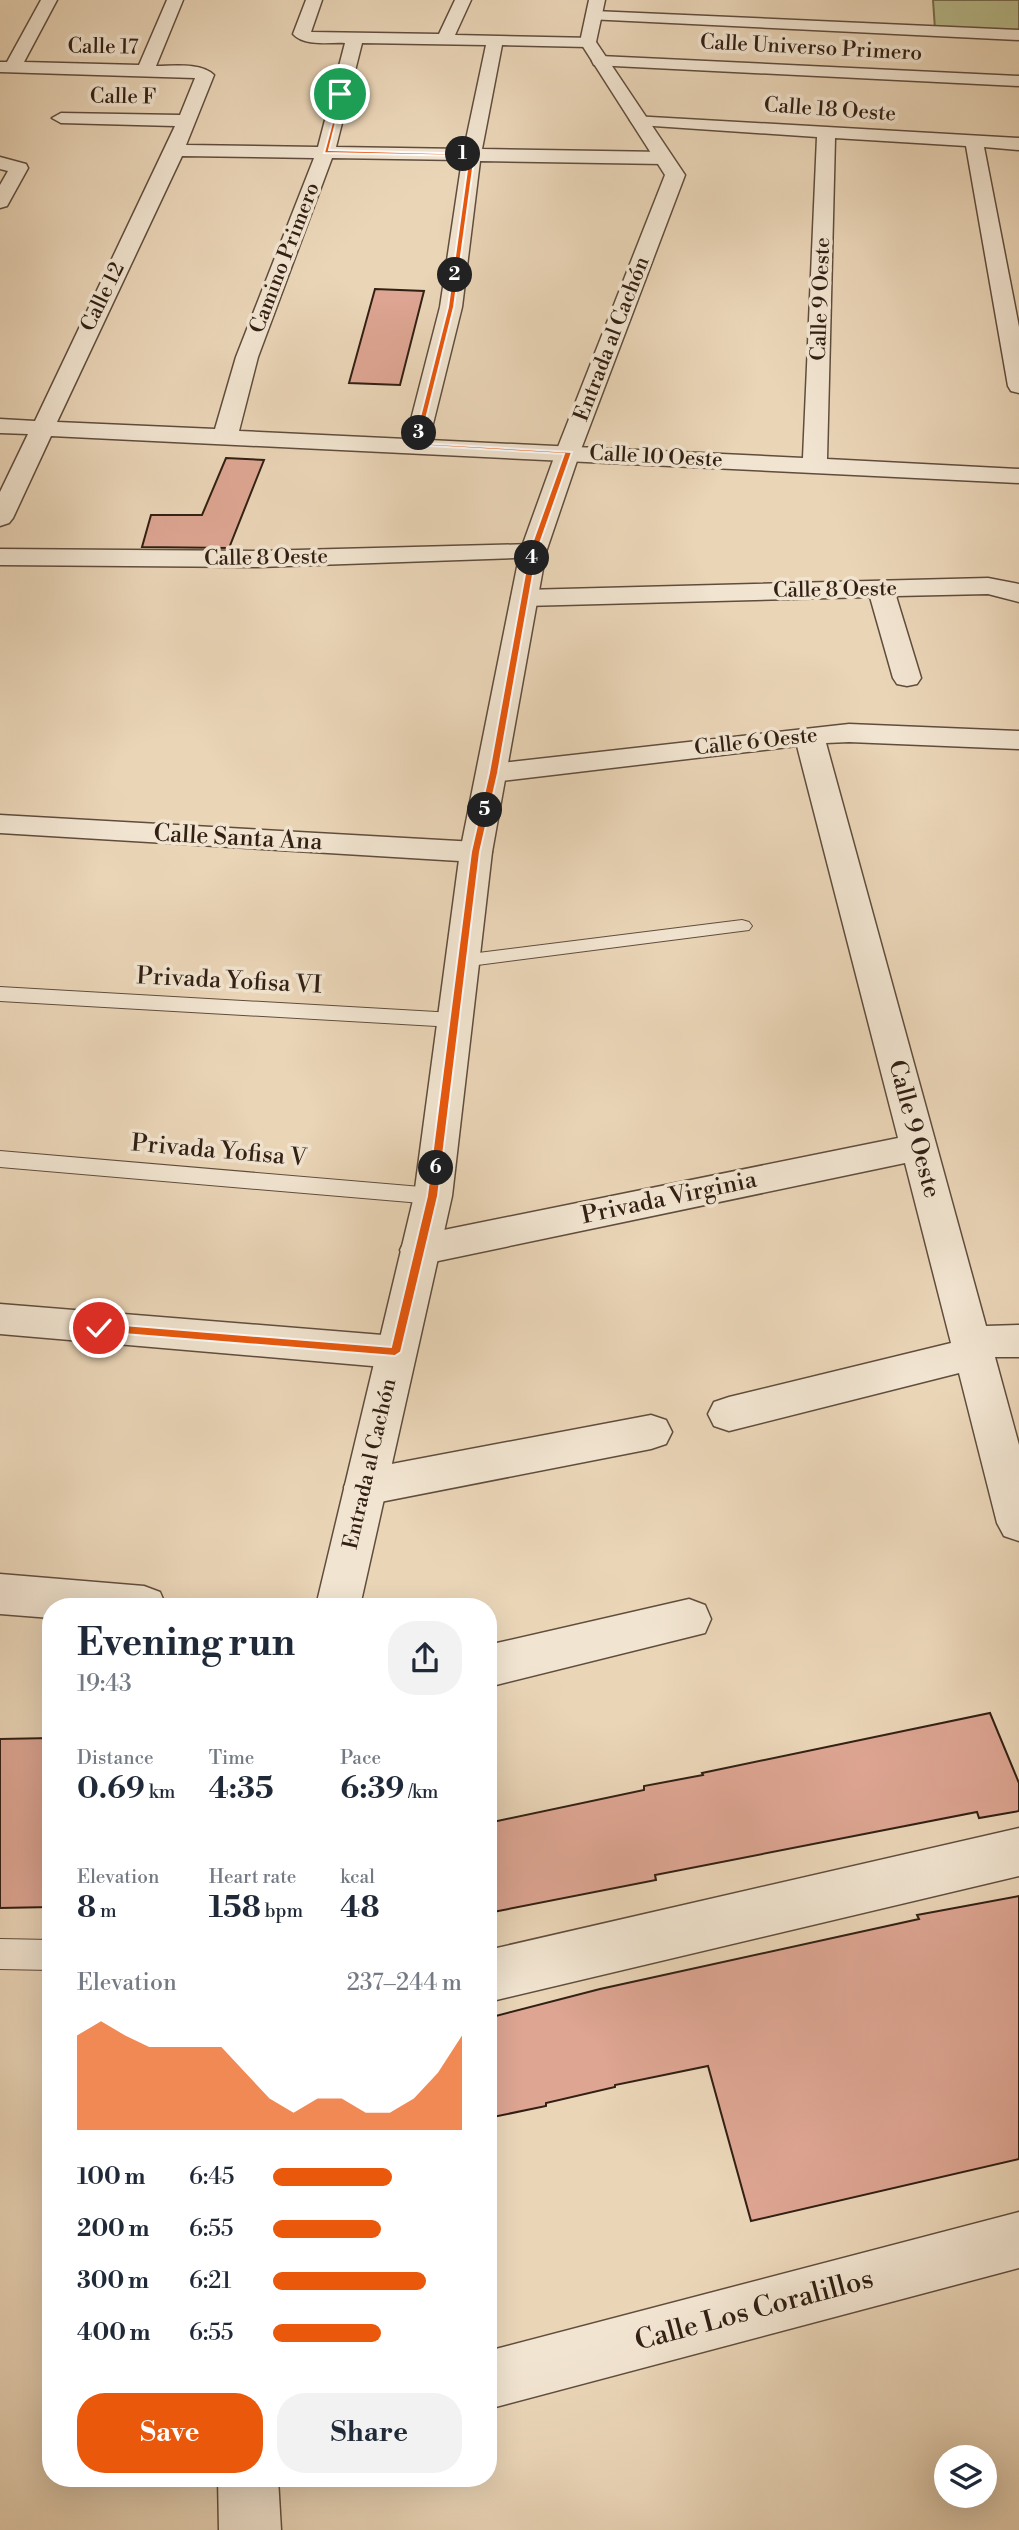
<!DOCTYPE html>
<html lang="en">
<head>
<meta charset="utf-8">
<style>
	:root { --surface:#fff; --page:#f2f2f3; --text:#1f2937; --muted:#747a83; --accent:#ea580c }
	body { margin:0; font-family:"Libre Bodoni",serif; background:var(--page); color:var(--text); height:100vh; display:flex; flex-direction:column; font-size:26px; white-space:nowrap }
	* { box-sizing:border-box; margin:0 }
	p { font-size:23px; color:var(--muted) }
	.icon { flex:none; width:38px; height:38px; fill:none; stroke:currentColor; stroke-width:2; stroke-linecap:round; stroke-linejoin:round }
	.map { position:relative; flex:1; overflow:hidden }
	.panel { position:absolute; left:42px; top:1598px; width:455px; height:889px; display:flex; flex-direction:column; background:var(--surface); border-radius:28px; box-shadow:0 7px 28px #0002 }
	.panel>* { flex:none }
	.tools { position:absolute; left:934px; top:2445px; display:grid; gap:14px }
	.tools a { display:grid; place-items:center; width:63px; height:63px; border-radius:50%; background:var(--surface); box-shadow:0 7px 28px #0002; font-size:35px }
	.pin { position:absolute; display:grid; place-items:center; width:60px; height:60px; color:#fff; margin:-30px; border:4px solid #fff; border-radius:50%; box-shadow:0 2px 7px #0007 }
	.km { position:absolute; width:35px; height:35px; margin:-18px; border-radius:50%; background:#222; color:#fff; font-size:19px; line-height:35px; text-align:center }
	.round { display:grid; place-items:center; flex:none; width:74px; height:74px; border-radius:28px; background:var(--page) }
	.head { display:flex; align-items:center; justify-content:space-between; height:119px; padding:0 35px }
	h1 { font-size:38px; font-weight:700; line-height:52px }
	.metrics { display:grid; grid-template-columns:repeat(3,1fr); gap:10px; height:119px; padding:7px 35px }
	.metrics div { display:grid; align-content:center }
	.metrics b { font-size:30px; font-weight:700 }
	.metrics small { font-size:19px; font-weight:400 }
	.metrics p { font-size:19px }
	.chart { height:196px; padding:14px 35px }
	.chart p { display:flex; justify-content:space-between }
	.chart svg { width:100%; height:126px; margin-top:7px; fill:var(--accent); opacity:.7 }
	.button { display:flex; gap:14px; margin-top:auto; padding:14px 35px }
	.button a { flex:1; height:80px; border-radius:28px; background:var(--accent); color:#fff; font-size:28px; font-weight:700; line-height:80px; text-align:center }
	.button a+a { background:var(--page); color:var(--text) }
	ul { padding:0 35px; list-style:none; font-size:23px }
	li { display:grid; grid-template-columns:112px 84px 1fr; align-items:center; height:52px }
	li i { height:18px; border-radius:9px; background:var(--accent) }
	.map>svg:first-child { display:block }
	.green { fill:#b9bd8d; stroke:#766e50; stroke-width:2 }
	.building { fill:#dda592; stroke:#322014; stroke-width:2 }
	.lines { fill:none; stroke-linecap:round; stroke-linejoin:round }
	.service-casing { stroke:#604d3d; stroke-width:2 }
	.minor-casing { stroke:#604d3d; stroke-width:3 }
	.tertiary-casing { stroke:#604d3d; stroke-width:3 }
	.service { fill:#f1e4d0; fill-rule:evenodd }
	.minor { fill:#f1e4d0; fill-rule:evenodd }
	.tertiary { fill:#f1e4d0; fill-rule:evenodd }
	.route { fill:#ea580c; stroke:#fff; stroke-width:2 }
	.labels { text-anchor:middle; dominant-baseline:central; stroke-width:7; stroke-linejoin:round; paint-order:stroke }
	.far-street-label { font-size:21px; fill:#322014; stroke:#f1e4d0 }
	.street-label { font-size:24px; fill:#322014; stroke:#f1e4d0 }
	.near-street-label { font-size:28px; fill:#322014; stroke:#f1e4d0 }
</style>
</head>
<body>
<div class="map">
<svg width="1019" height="2530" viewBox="0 0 1019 2530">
	<rect width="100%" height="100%" fill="#ead5b7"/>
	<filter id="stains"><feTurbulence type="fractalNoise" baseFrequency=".00286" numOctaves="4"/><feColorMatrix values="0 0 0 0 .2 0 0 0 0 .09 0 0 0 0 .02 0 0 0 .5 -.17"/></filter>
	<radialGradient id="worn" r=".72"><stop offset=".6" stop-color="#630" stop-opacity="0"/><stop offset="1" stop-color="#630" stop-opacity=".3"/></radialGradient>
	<!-- green -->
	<polygon class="green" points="933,0 1019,0 1019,33 935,29"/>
	<!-- building -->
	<g class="building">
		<polygon points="375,289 424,291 400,385 349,383"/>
		<polygon points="226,458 264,460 229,548 142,547 151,515 202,515"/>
		<polygon points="990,1713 1019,1783 1019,1811 979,1818 977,1812 655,1875 656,1880 488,1913 488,1823 644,1790 644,1786 703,1775 702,1773"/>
		<polygon points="51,1738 51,1907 0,1908 0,1739"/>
		<polygon points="1019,1896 1019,2159 751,2221 708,2066 615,2085 615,2087 546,2103 546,2106 488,2118 488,2018 600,1989 919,1919 917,1915"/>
	</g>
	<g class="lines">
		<!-- service casing -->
		<g class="service-casing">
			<g id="service">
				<polygon points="742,920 749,922 752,926 749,930 462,967 455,966 452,961 455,956 462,955"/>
				<polygon points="0,987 454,1013 461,1015 464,1020 461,1025 454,1027 0,1001"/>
				<polygon points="0,1151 433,1188 441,1190 444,1196 441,1202 433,1204 0,1167"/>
				<polygon points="0,1939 51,1940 51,1970 0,1969"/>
			</g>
		</g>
		<!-- minor casing -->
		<g class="minor-casing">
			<g id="minor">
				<path d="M 41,0 L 57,0 L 24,62 L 139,65 L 167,0 L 183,0 L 156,66 C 173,66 201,62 214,75 L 186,145 L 318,147 L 345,43 C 329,42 305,47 293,34 L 306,0 L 322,0 L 311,32 L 439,34 L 455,0 L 471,0 L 455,35 L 594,38 L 596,42 L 588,47 L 502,45 L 482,149 L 664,152 L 673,158 L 664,164 L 480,161 L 462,307 L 429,440 L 803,458 L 817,137 L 639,125 L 633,124 L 630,120 L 633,116 L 1019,138 L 1019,150 L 984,147 L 1019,327 L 1019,393 L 1011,391 L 1008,386 L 966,146 L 835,138 L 827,459 L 1019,469 L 1019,483 L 51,436 L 13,518 L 9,523 L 0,526 L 0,492 L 28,434 L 0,433 L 0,419 L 35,421 L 175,126 L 61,123 L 52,118 L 61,113 L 180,115 L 195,78 L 0,72 L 0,62 L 7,62 ZM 362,43 L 486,45 L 464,149 L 336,147 ZM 182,156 L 314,158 L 236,357 L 215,429 L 57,422 ZM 332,158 L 462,160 L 440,307 L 406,439 L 239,431 L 258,357 Z"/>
				<polygon points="594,11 1019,30 1019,40 588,19 586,16"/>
				<polygon points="600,56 1019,76 1019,86 594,65 592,61"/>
				<polygon points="0,157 26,164 28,168 7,206 0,208 0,185 8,171 0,169"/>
				<polygon points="533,544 542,547 546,552 542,557 259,567 0,565 0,549 259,551"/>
				<polygon points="988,578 1019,584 1019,602 988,594 896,596 921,678 917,684 907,686 897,684 893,678 870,597 524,606 515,604 511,598 515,592 524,590"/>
				<polygon points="849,724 1019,731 1019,749 849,742 826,743 986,1326 1019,1325 1019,1357 995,1357 1019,1445 1019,1541 1004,1536 997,1523 959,1373 729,1431 714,1426 708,1414 714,1402 729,1397 951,1343 905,1163 419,1265 405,1260 400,1250 405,1240 419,1235 898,1138 797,746 493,782 482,779 478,773 482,767 493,764"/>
				<polygon points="0,815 476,842 487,845 492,852 487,859 476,862 0,833"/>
				<polygon points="0,1304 395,1336 409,1341 415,1352 409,1363 395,1368 0,1334"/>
				<polygon points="651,1415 666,1420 672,1432 666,1444 651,1449 365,1505 350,1500 344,1487 350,1474 365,1469"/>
				<polygon points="0,1574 144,1586 160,1592 166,1606 51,1606 51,1618 0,1614"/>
				<polygon points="689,1599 705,1605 711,1619 705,1633 488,1687 488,1645"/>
				<polygon points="1019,1828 1019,1876 488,2002 488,1950"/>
				<polygon points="1019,2212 1019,2268 488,2409 488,2351"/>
			</g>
		</g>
		<!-- tertiary casing -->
		<g class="tertiary-casing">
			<g id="tertiary">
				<polygon points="589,0 605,0 596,42 685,175 580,452 546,552 492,852 452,1196 360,1606 316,1606 414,1196 460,852 520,552 556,452 665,175 580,42"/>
				<polygon points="218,2478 278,2478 281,2530 219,2530"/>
			</g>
		</g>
		<!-- service -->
		<use href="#service" class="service"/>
		<!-- minor -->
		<use href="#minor" class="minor"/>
		<!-- tertiary -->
		<use href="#tertiary" class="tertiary"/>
	</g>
	<!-- route -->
	<polygon class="route" points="340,93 343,94 329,150 475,154 454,307 420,443 572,452 537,552 498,773 480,852 438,1196 401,1352 395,1356 99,1332 93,1328 99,1323 391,1347 427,1196 471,852 489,773 529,552 564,454 413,445 448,307 469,156 324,153"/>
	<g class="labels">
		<!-- far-street labels -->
		<g class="far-street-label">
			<text transform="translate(103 47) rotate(1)">Calle 17</text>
			<text transform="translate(811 48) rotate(3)">Calle Universo Primero</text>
			<text transform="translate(123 97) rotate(1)">Calle F</text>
			<text transform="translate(830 110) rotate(4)">Calle 18 Oeste</text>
			<text transform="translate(285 258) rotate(-69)">Camino Primero</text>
			<text transform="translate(103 297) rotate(-64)">Calle 12</text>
			<text transform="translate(821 299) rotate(-88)">Calle 9 Oeste</text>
			<text transform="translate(612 339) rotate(-69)">Entrada al Cachón</text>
			<text transform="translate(656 457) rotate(3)">Calle 10 Oeste</text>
			<text transform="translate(266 558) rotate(-1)">Calle 8 Oeste</text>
			<text transform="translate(835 590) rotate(-1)">Calle 8 Oeste</text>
			<text transform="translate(756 742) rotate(-6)">Calle 6 Oeste</text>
			<text transform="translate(370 1464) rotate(-77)">Entrada al Cachón</text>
		</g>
		<!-- street labels -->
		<g class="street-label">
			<text transform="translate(238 838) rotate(3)">Calle Santa Ana</text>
			<text transform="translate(229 981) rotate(3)">Privada Yofisa VI</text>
			<text transform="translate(914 1129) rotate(75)">Calle 9 Oeste</text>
			<text transform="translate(219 1151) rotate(5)">Privada Yofisa V</text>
			<text transform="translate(669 1198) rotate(-12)">Privada Virginia</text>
		</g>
		<!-- near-street labels -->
		<g class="near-street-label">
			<text transform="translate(754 2310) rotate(-15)">Calle Los Coralillos</text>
		</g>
	</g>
	<rect width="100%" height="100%" filter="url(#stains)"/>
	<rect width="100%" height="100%" fill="url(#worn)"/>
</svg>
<div class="tools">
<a><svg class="icon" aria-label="layers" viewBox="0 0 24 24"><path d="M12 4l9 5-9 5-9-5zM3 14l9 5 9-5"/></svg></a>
</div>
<div class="pin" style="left:340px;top:94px;background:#1e9e55"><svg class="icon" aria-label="arrive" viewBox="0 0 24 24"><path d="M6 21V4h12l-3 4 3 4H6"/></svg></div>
<div class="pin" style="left:99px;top:1328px;background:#d93025"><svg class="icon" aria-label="check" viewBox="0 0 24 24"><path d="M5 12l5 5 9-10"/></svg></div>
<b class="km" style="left:463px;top:154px">1</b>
<b class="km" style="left:455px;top:275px">2</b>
<b class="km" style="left:419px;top:433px">3</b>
<b class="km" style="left:532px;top:558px">4</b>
<b class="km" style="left:485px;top:810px">5</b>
<b class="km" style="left:436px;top:1168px">6</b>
<section class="panel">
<div class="head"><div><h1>Evening run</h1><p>19:43</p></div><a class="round"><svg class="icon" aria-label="share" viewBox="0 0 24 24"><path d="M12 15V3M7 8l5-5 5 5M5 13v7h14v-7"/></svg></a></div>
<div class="metrics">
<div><p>Distance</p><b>0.69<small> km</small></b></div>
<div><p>Time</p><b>4:35</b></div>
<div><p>Pace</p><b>6:39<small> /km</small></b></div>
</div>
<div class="metrics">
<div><p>Elevation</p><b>8<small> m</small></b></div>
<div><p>Heart rate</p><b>158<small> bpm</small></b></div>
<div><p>kcal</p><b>48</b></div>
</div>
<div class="chart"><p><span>Elevation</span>237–244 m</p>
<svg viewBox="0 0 160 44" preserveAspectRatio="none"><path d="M0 44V11L10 6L20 11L30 15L40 15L50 15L60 15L70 24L80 33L90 38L100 33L110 33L120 38L130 38L140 33L150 24L160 11V44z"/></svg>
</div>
<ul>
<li><b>100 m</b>6:45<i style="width:63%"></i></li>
<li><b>200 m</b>6:55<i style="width:57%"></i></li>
<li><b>300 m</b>6:21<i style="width:81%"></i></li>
<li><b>400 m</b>6:55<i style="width:57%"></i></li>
</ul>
<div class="button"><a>Save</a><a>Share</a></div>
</section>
</div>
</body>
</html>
